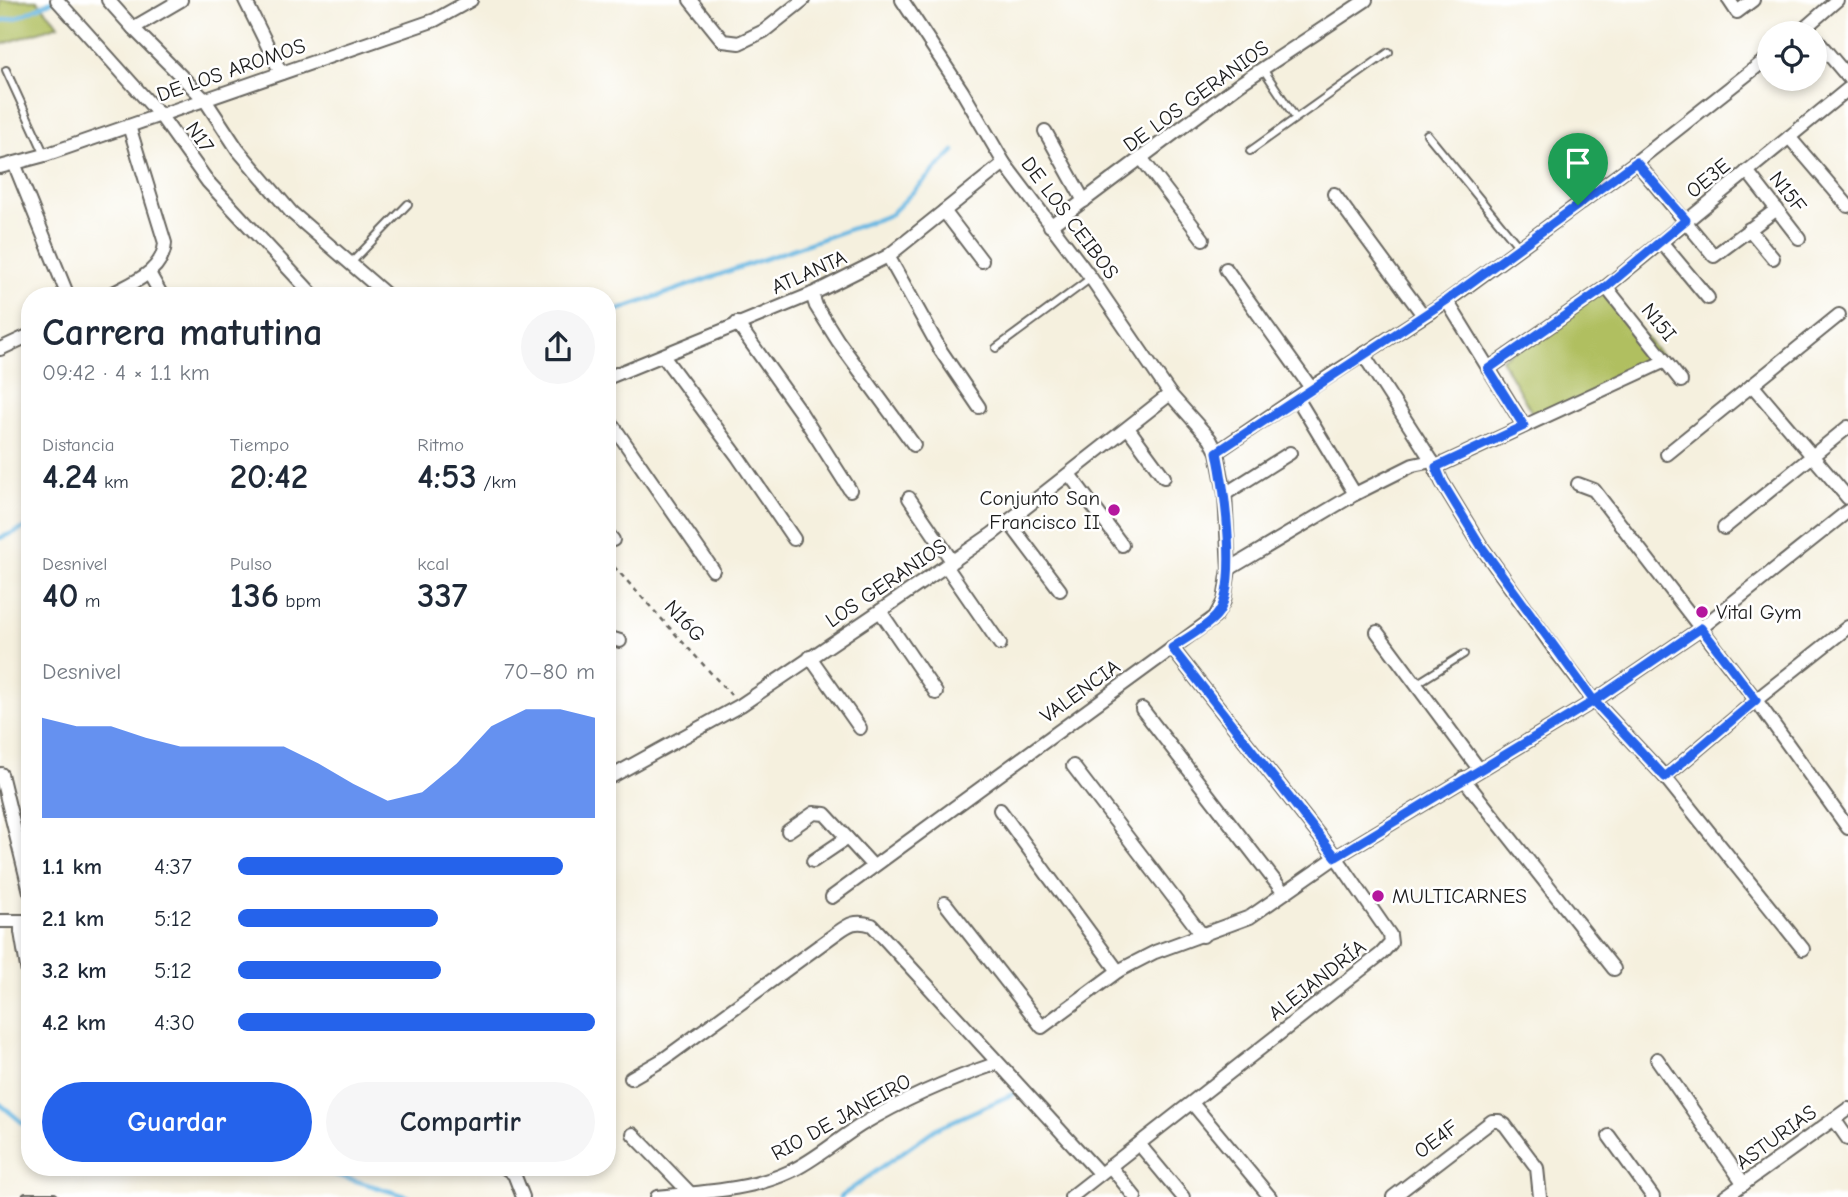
<!DOCTYPE html>
<html lang="es">
<head>
<meta charset="utf-8">
<style>
	:root { --surface:#fff; --page:#f6f6f7; --text:#1f2937; --muted:#747a83; --accent:#2563eb }
	body { margin:0; font-family:"Comic Neue",sans-serif; background:var(--page); color:var(--text); height:100vh; display:flex; flex-direction:column; font-size:26px; white-space:nowrap }
	* { box-sizing:border-box; margin:0 }
	p { font-size:23px; color:var(--muted) }
	.icon { flex:none; width:38px; height:38px; fill:none; stroke:currentColor; stroke-width:2; stroke-linecap:round; stroke-linejoin:round }
	.map { position:relative; flex:1; overflow:hidden }
	.sheet { position:absolute; left:21px; top:287px; width:595px; height:889px; display:flex; flex-direction:column; background:var(--surface); border-radius:28px; box-shadow:0 4px 10px #0003 }
	.sheet>* { flex:none }
	.buttons { position:absolute; left:1757px; top:21px; display:grid; gap:14px }
	.buttons a { display:grid; place-items:center; width:70px; height:70px; border-radius:50%; background:var(--surface); box-shadow:0 4px 10px #0003; font-size:35px }
	.pin { position:absolute; display:grid; place-items:center; width:60px; height:60px; color:#fff; margin:-72px -30px; border-radius:50% 50% 50% 0; rotate:-45deg; box-shadow:0 0 7px #0007 }
	.pin .icon { rotate:45deg }
	.round { display:grid; place-items:center; flex:none; width:74px; height:74px; border-radius:37px; background:var(--page) }
	.overview { display:flex; align-items:center; justify-content:space-between; height:119px; padding:0 21px }
	h1 { font-size:38px; font-weight:700; line-height:52px }
	.stats { display:grid; grid-template-columns:repeat(3,1fr); gap:10px; height:119px; padding:7px 21px }
	.stats div { display:grid; align-content:center }
	.stats b { font-size:35px; font-weight:700 }
	.stats small { font-size:19px; font-weight:400 }
	.stats p { font-size:19px }
	.chart { height:196px; padding:14px 21px }
	.chart p { display:flex; justify-content:space-between }
	.chart svg { width:100%; height:126px; margin-top:7px; fill:var(--accent); opacity:.7 }
	.cta { display:flex; gap:14px; margin-top:auto; padding:14px 21px }
	.cta a { flex:1; height:80px; border-radius:42px; background:var(--accent); color:#fff; font-size:28px; font-weight:700; line-height:80px; text-align:center }
	.cta a+a { background:var(--page); color:var(--text) }
	ul { padding:0 21px; list-style:none; font-size:23px }
	li { display:grid; grid-template-columns:112px 84px 1fr; align-items:center; height:52px }
	li i { height:18px; border-radius:9px; background:var(--accent) }
	.map>svg:first-child { display:block }
	.green { fill:#b0bf61; stroke:#666e3e; stroke-width:2 }
	.lines { fill:none; stroke-linecap:round; stroke-linejoin:round }
	.stream { stroke:#67b7e2; stroke-width:4.5 }
	.lane-casing { stroke:#686660; stroke-width:10 }
	.street-casing { stroke:#686660; stroke-width:16 }
	.path { stroke:#686660; stroke-width:2.5; stroke-dasharray:5 5; stroke-linecap:butt }
	.lane { stroke:#fff; stroke-width:6 }
	.street { stroke:#fff; stroke-width:12 }
	.route-casing { stroke:#fff; stroke-width:14 }
	.route { stroke:#2563eb; stroke-width:9 }
	.poi-dot { fill:#b5179e; stroke:#fff; stroke-width:2.5 }
	.labels { text-anchor:middle; dominant-baseline:central; stroke-width:5; stroke-linejoin:round; paint-order:stroke }
	.street-label { font-size:21px; fill:#1c1c1c; stroke:#fff }
	.poi-label { font-size:21px; fill:#1c1c1c; stroke:#fff; text-anchor:start }
</style>
</head>
<body>
<div class="map">
<svg width="1848" height="1197" viewBox="0 0 1848 1197">
	<rect width="100%" height="100%" fill="#fff"/>
	<filter id="ink" filterUnits="userSpaceOnUse"><feTurbulence type="fractalNoise" baseFrequency=".0143" numOctaves="2"/><feDisplacementMap in="SourceGraphic" scale="14" xChannelSelector="R" yChannelSelector="G"/><feConvolveMatrix kernelMatrix="1 2 1 2 8 2 1 2 1" color-interpolation-filters="sRGB"/></filter>
	<filter id="wash" filterUnits="userSpaceOnUse"><feTurbulence type="fractalNoise" baseFrequency=".00686" numOctaves="4" result="noise"/><feDisplacementMap in="SourceGraphic" scale="28" xChannelSelector="R" yChannelSelector="G"/><feGaussianBlur stdDeviation="1.57" result="paint"/><feColorMatrix in="noise" values="0 0 0 0 0 0 0 0 0 0 0 0 0 0 0 0 0 1.4 0 .05"/><feComposite in="paint" operator="in"/></filter>
	<g filter="url(#wash)">
		<rect width="100%" height="100%" fill="#f5f0de"/>
		<!-- green -->
		<g class="green">
			<polygon points="0,0 37,0 59,25 0,45"/>
			<polygon points="1606,287 1665,361 1536,420 1501,359"/>
		</g>
		<g class="lines">
			<!-- stream -->
			<g class="stream">
				<polyline points="0,21 16,18 54,0"/>
				<polyline points="607,314 890,215 954,151"/>
				<polyline points="0,538 30,526"/>
				<polyline points="0,1104 30,1129"/>
				<polyline points="310,1167 409,1197"/>
				<polyline points="840,1197 935,1129 1013,1094"/>
			</g>
		</g>
	</g>
	<g filter="url(#ink)">
		<g class="lines">
			<!-- lane casing -->
			<g class="lane-casing">
				<g id="lane">
					<polyline points="1263,69 1295,117"/>
					<polyline points="6,70 45,155"/>
					<polyline points="1427,134 1519,247"/>
					<polyline points="1250,151 1389,52"/>
					<polyline points="351,263 408,204"/>
					<polyline points="996,348 1091,278"/>
					<polyline points="1416,684 1464,654"/>
					<polyline points="26,1197 54,1197"/>
				</g>
			</g>
			<!-- street casing -->
			<g class="street-casing">
				<g id="street">
					<polyline points="57,0 160,115 208,182 314,296"/>
					<polyline points="108,0 133,28 205,100 238,150 291,212 388,296"/>
					<polyline points="245,0 281,73"/>
					<polyline points="690,0 723,41 739,43 764,31 803,0"/>
					<polyline points="1729,0 1737,12 1753,0"/>
					<polyline points="133,28 181,0"/>
					<polyline points="1799,33 1837,0"/>
					<polyline points="1815,38 1848,77"/>
					<polyline points="1045,131 1084,201"/>
					<polyline points="1789,137 1848,206"/>
					<polyline points="1142,159 1203,239"/>
					<polyline points="1636,162 1714,256 1777,209"/>
					<polyline points="14,163 68,296"/>
					<polyline points="0,167 45,155 435,20 471,0"/>
					<polyline points="1747,171 1799,238"/>
					<polyline points="1334,194 1423,315"/>
					<polyline points="944,211 982,261"/>
					<polyline points="1050,226 1241,83 1366,0"/>
					<polyline points="1749,229 1773,258"/>
					<polyline points="1662,243 1708,298"/>
					<polyline points="888,256 941,351 979,407"/>
					<polyline points="1226,269 1311,388"/>
					<polyline points="149,273 162,296"/>
					<polyline points="1606,287 1681,381"/>
					<polyline points="812,294 816,306 838,341 914,445"/>
					<path d="M 108,296 C 131,283 163,273 165,243 L 129,126"/>
					<polyline points="1447,301 1524,426"/>
					<polyline points="737,323 801,413 850,490"/>
					<polyline points="0,349 30,335"/>
					<polyline points="1363,354 1432,461 1442,482 1481,546 1558,654 1594,701 1665,777 1803,949"/>
					<polyline points="663,356 738,457 794,539"/>
					<polyline points="1488,369 1606,287 1848,89"/>
					<polyline points="607,378 812,294 888,256 1004,163"/>
					<polyline points="1752,385 1848,498"/>
					<polyline points="1297,398 1355,494"/>
					<polyline points="607,417 713,570"/>
					<polyline points="1128,428 1164,477"/>
					<polyline points="1217,452 1311,388 1447,301 1636,162 1769,57"/>
					<polyline points="1667,454 1839,315"/>
					<polyline points="1436,467 1665,361"/>
					<polyline points="1069,474 1122,545"/>
					<polyline points="1578,484 1594,490 1756,700 1848,828"/>
					<polyline points="1225,494 1290,453"/>
					<polyline points="909,498 952,561"/>
					<polyline points="1008,521 1060,590"/>
					<polyline points="1724,528 1848,427"/>
					<polyline points="607,533 613,540"/>
					<polyline points="946,566 1000,644"/>
					<polyline points="1229,569 1355,494 1413,465 1432,461"/>
					<polyline points="880,611 936,693"/>
					<polyline points="1377,632 1479,769"/>
					<polyline points="607,637 620,641"/>
					<polyline points="810,657 860,728"/>
					<polyline points="1142,709 1284,893"/>
					<polyline points="1073,766 1203,936"/>
					<polyline points="1,774 30,892"/>
					<polyline points="1665,777 1756,700 1848,627"/>
					<polyline points="1463,778 1614,969"/>
					<polyline points="607,779 741,705 880,611 992,534 1170,394"/>
					<polyline points="1000,810 1118,971"/>
					<polyline points="788,831 814,813 825,814 873,866"/>
					<polyline points="813,861 847,838"/>
					<polyline points="832,897 1215,617 1224,601 1229,569 1225,494 1217,452 1210,439 1170,394 1091,278 1004,163 962,91 902,0"/>
					<polyline points="945,903 1042,1027 1118,971 1155,952 1250,917 1336,857 1594,701 1701,628 1848,511"/>
					<polyline points="0,921 29,921"/>
					<polyline points="21,921 21,932 30,985"/>
					<polyline points="1657,1059 1744,1184"/>
					<path d="M 631,1078 L 664,1059 L 834,935 C 848,925 854,919 872,925 L 1100,1174"/>
					<polyline points="1192,1103 1270,1197"/>
					<polyline points="1834,1119 1848,1139"/>
					<polyline points="633,1134 690,1193"/>
					<polyline points="1609,1136 1653,1197"/>
					<polyline points="1139,1144 1183,1197"/>
					<polyline points="1110,1166 1135,1197"/>
					<polyline points="504,1167 514,1174 523,1197"/>
					<path d="M 657,1197 C 701,1192 748,1191 789,1172 C 814,1161 837,1140 861,1125 C 904,1099 951,1079 998,1063"/>
					<polyline points="1071,1197 1381,954 1391,943 1390,935 1336,857 1172,648"/>
					<polyline points="1393,1197 1492,1121 1499,1121 1505,1125 1537,1168 1540,1197"/>
					<polyline points="1725,1197 1848,1109"/>
				</g>
			</g>
			<!-- path -->
			<polyline class="path" points="607,559 731,695"/>
			<!-- lane -->
			<use href="#lane" class="lane"/>
			<!-- street -->
			<use href="#street" class="street"/>
		</g>
	</g>
	<g class="lines" filter="url(#ink)">
		<!-- route casing -->
		<g class="route-casing">
			<path id="route" d="M 1578,205 L 1447,300 L 1217,452 C 1224,487 1240,590 1216,616 C 1204,629 1186,638 1172,648 L 1336,857 L 1594,701 L 1665,777 L 1756,700 L 1701,628 L 1594,701 L 1481,546 L 1442,482 L 1436,467 L 1524,426 L 1488,369 L 1606,287 L 1686,220 L 1636,162 L 1578,205"/>
		</g>
		<!-- route -->
		<use href="#route" class="route"/>
	</g>
	<!-- markers -->
	<g class="poi-dot">
		<circle cx="1114" cy="510" r="7"/>
		<circle cx="1702" cy="612" r="7"/>
		<circle cx="1378" cy="896" r="7"/>
	</g>
	<g class="labels">
		<!-- street labels -->
		<g class="street-label">
			<text transform="translate(231 70) rotate(-19)">DE LOS AROMOS</text>
			<text transform="translate(1196 96) rotate(-36)">DE LOS GERANIOS</text>
			<text transform="translate(200 137) rotate(55)">N17</text>
			<text transform="translate(1708 178) rotate(-39)">OE3E</text>
			<text transform="translate(1788 192) rotate(52)">N15F</text>
			<text transform="translate(1070 218) rotate(53)">DE LOS CEIBOS</text>
			<text transform="translate(809 272) rotate(-24)">ATLANTA</text>
			<text transform="translate(1659 322) rotate(51)">N15I</text>
			<text transform="translate(886 583) rotate(-34)">LOS GERANIOS</text>
			<text transform="translate(685 621) rotate(47)">N16G</text>
			<text transform="translate(1080 691) rotate(-36)">VALENCIA</text>
			<text transform="translate(1317 980) rotate(-38)">ALEJANDRÍA</text>
			<text transform="translate(841 1117) rotate(-29)">RIO DE JANEIRO</text>
			<text transform="translate(1776 1137) rotate(-36)">ASTURIAS</text>
			<text transform="translate(1436 1139) rotate(-37)">OE4F</text>
		</g>
		<!-- poi labels -->
		<g class="poi-label">
			<text x="1100" y="498" text-anchor="end">Conjunto San<tspan x="1100" dy="24">Francisco II</tspan></text>
			<text x="1716" y="612">Vital Gym</text>
			<text x="1392" y="896">MULTICARNES</text>
		</g>
	</g>
</svg>
<div class="buttons">
<a><svg class="icon" aria-label="locate" viewBox="0 0 24 24"><circle cx="12" cy="12" r="6"/><path d="M12 2v4M12 18v4M2 12h4M18 12h4"/></svg></a>
</div>
<div class="pin" style="left:1578px;top:205px;background:#1e9e55"><svg class="icon" aria-label="arrive" viewBox="0 0 24 24"><path d="M6 21V4h12l-3 4 3 4H6"/></svg></div>
<section class="sheet">
<div class="overview"><div><h1>Carrera matutina</h1><p>09:42 · 4 × 1.1 km</p></div><a class="round"><svg class="icon" aria-label="share" viewBox="0 0 24 24"><path d="M12 15V3M7 8l5-5 5 5M5 13v7h14v-7"/></svg></a></div>
<div class="stats">
<div><p>Distancia</p><b>4.24<small> km</small></b></div>
<div><p>Tiempo</p><b>20:42</b></div>
<div><p>Ritmo</p><b>4:53<small> /km</small></b></div>
</div>
<div class="stats">
<div><p>Desnivel</p><b>40<small> m</small></b></div>
<div><p>Pulso</p><b>136<small> bpm</small></b></div>
<div><p>kcal</p><b>337</b></div>
</div>
<div class="chart"><p><span>Desnivel</span>70–80 m</p>
<svg viewBox="0 0 160 44" preserveAspectRatio="none"><path d="M0 44V9L10 12L20 12L30 16L40 19L50 19L60 19L70 19L80 25L90 32L100 38L110 35L120 25L130 12L140 6L150 6L160 9V44z"/></svg>
</div>
<ul>
<li><b>1.1 km</b>4:37<i style="width:91%"></i></li>
<li><b>2.1 km</b>5:12<i style="width:56%"></i></li>
<li><b>3.2 km</b>5:12<i style="width:57%"></i></li>
<li><b>4.2 km</b>4:30<i style="width:100%"></i></li>
</ul>
<div class="cta"><a>Guardar</a><a>Compartir</a></div>
</section>
</div>
</body>
</html>
